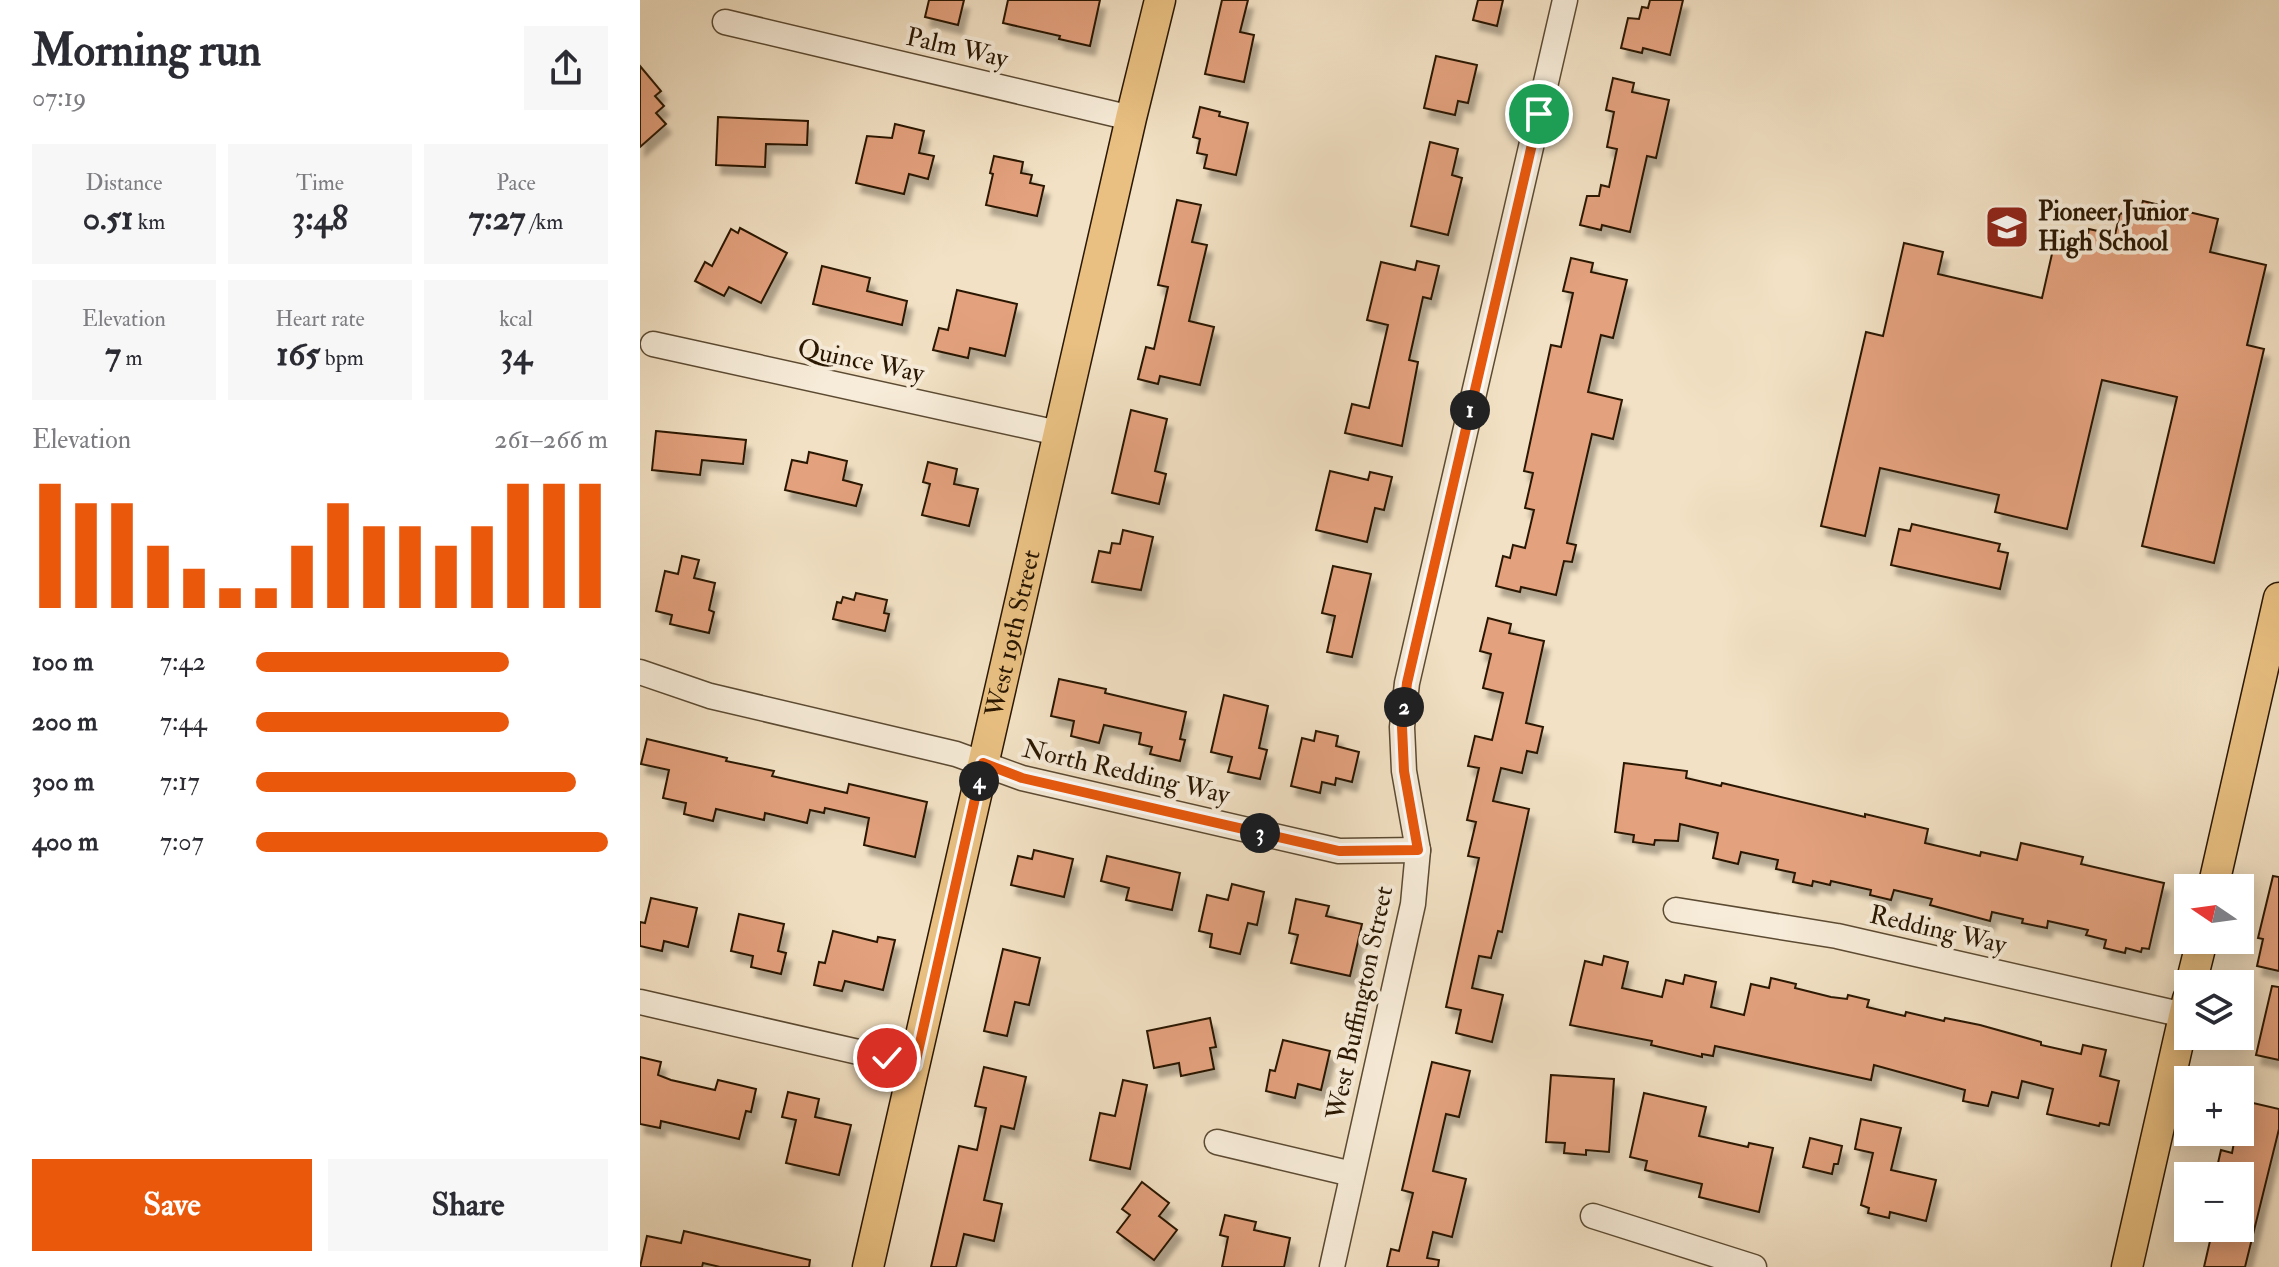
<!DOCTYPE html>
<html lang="en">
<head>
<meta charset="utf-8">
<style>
	:root { --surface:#fff; --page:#f7f7f7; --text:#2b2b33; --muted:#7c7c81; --accent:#ea580c }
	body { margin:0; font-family:"IM FELL Double Pica",serif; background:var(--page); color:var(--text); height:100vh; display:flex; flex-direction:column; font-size:30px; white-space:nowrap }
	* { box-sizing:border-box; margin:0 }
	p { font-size:26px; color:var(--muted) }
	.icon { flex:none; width:44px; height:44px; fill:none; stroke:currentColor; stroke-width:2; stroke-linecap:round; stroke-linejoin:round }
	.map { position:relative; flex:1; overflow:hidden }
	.panel { display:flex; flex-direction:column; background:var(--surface); width:640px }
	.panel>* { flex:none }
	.needle { width:52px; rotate:283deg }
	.tools { position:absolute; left:1534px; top:874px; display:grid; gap:16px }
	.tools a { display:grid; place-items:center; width:80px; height:80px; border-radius:0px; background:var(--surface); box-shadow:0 4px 20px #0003; font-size:40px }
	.pin { position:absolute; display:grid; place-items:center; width:68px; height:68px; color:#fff; margin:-34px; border:4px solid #fff; border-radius:50%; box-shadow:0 2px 8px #0007 }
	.km { position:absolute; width:40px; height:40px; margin:-20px; border-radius:50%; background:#222; color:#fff; font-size:22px; line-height:40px; text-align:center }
	.round { display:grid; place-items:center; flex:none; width:84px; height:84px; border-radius:0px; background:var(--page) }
	.overview { display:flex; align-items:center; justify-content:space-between; height:136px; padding:0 32px }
	h1 { font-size:44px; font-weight:800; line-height:60px }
	.metrics { display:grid; grid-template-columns:repeat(3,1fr); gap:12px; height:136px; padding:8px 32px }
	.metrics div { display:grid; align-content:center; border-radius:0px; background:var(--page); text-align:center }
	.metrics b { font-size:34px; font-weight:800 }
	.metrics small { font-size:22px; font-weight:400 }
	.metrics p { font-size:22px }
	.chart { height:224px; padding:16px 32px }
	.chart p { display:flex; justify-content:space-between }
	.chart svg { width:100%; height:144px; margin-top:8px; stroke:var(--accent); stroke-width:6 }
	.action { display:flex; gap:16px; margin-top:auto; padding:16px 32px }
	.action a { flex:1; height:92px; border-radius:0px; background:var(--accent); color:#fff; font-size:32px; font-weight:800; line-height:92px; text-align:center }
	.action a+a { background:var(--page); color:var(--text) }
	ul { padding:0 32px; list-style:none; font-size:26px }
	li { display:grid; grid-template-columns:128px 96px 1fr; align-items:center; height:60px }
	li i { height:20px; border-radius:10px; background:var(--accent) }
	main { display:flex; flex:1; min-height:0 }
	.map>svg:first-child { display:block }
	.building { fill:#e3a17d; stroke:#2a1702; stroke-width:2; filter:url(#shadow) }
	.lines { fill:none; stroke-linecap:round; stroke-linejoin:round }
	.minor-casing { stroke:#5c4a32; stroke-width:27 }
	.major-casing { stroke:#2a1702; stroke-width:33 }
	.minor { stroke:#f7ecd9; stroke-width:24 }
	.major { stroke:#e9c082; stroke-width:30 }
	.route-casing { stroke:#fff; stroke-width:16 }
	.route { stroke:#ea580c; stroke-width:10 }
	.labels { text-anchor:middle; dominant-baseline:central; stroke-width:8; stroke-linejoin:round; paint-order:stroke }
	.street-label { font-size:26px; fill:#2a1702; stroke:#f7ecd9 }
	.poi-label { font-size:26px; font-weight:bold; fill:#2a1702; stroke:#f7ecd9; text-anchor:start }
</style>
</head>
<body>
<main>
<section class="panel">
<div class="overview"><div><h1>Morning run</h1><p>07:19</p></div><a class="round"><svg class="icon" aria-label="share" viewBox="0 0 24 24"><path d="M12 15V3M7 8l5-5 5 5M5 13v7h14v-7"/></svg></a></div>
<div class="metrics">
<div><p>Distance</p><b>0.51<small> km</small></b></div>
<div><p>Time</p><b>3:48</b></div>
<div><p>Pace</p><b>7:27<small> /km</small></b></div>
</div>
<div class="metrics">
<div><p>Elevation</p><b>7<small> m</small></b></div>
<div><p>Heart rate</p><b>165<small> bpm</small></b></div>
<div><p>kcal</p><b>34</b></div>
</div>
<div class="chart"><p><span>Elevation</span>261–266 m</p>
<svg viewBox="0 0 160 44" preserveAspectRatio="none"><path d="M5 44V6M15 44V12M25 44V12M35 44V25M45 44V32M55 44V38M65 44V38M75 44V25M85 44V12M95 44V19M105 44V19M115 44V25M125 44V19M135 44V6M145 44V6M155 44V6"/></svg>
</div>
<ul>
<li><b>100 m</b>7:42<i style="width:72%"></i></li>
<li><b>200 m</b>7:44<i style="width:72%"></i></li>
<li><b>300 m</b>7:17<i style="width:91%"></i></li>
<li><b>400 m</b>7:07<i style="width:100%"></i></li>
</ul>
<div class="action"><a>Save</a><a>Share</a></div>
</section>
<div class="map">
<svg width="1639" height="1267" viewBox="0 0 1639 1267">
	<defs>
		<filter id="shadow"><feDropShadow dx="5" dy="9" stdDeviation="2" flood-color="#0004"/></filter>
	</defs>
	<rect width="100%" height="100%" fill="#f2e1c4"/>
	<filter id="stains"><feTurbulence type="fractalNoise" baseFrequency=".0025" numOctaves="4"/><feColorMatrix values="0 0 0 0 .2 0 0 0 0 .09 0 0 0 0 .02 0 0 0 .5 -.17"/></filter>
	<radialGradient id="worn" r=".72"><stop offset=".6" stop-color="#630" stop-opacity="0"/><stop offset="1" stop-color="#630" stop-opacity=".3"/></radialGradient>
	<!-- building -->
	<g class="building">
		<polygon points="289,0 324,0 318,25 285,17"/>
		<polygon points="368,0 460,0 450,46 419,39 420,36 363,23"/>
		<polygon points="582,0 608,0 600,32 614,35 604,82 565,74"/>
		<polygon points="838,0 863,0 857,26 833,20"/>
		<polygon points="1010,0 1043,0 1030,55 1003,48 1002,53 981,48 988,18 999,19 1002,7 1008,8"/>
		<polygon points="796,56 837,65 828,103 818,101 815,115 784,108"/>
		<polygon points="0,66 21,91 15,96 24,106 16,113 26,124 0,147"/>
		<polygon points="973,78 994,83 992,92 1029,100 1016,158 1007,156 990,232 962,225 961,230 940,225 947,196 959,196 961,185 969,187 977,149 967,147 974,112 966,110"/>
		<polygon points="560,107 580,112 579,116 608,123 596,175 564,168 567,155 557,153 560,139 553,137"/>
		<polygon points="78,117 168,121 167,145 126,144 125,167 76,165"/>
		<polygon points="255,124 284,131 279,153 294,156 288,179 269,174 264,194 216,183 227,136 252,138"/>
		<polygon points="790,142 818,149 812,175 822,178 808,235 771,226"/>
		<polygon points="354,156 383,162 381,173 392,175 390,183 404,186 397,216 346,205 353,174 350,173"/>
		<polygon points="537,200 561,205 552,242 567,245 549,321 574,327 560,385 520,376 518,384 498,379 506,347 514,349 528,287 518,285"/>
		<polygon points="1503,201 1578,219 1570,252 1626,265 1607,345 1624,349 1574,563 1502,546 1537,397 1462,380 1427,529 1355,512 1359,495 1240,468 1225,536 1181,526 1226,332 1243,336 1264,243 1303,252 1298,274 1402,298 1414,245 1444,252 1449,229 1475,235 1480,213 1498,218"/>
		<polygon points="100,228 147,253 121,303 89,287 84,296 55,281 65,262 72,266 91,229 98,233"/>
		<polygon points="931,258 953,263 951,272 987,280 973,338 961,335 948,392 982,400 973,439 952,434 927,543 936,545 932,562 924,561 916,595 881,587 880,592 856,586 863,556 870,558 873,545 885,548 894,510 885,508 893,473 884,471 911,345 921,347 933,293 923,291"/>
		<polygon points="777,261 799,266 791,299 783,297 769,360 778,362 762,446 705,433 712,404 729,408 748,325 727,320 741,262 775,270"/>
		<polygon points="182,266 230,278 227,291 267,301 262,325 173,304"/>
		<polygon points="317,290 377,304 365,356 330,348 328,358 293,350 299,328 308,330"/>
		<polygon points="491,410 527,419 515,471 526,474 519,504 472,493"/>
		<polygon points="16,431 106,440 103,464 62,460 60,475 12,470"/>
		<polygon points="169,452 207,461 203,480 222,485 216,506 145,490 152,460 167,463"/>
		<polygon points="288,462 317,469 314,484 338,489 329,526 282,515 290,484 283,482"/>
		<polygon points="690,471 728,480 730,472 752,477 744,510 735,508 727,542 676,530"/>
		<polygon points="1272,524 1360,544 1358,551 1368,553 1360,589 1251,565 1259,529 1270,531"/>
		<polygon points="483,530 513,537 501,590 452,582 459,551 470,553 472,543 480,544"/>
		<polygon points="42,556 59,560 54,578 75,583 69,610 74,612 69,633 30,624 32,615 16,611 25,571 38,574"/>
		<polygon points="693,566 731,574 712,657 687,652 695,616 682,613"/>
		<polygon points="216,593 247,600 244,613 249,614 245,631 193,619 197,602 201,603 203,597 214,600"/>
		<polygon points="848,618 871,624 869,633 904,641 886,723 903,727 897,753 887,751 882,773 861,768 853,801 889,809 862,932 858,931 851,958 839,956 832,988 863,995 852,1042 816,1033 821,1010 806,1007 839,858 828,856 836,822 827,820 839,768 828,766 835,736 852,740 863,693 843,688 851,654 840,651"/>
		<polygon points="419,679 466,689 465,693 546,712 540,739 545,740 540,761 510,754 512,747 499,744 501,733 464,725 459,743 431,736 434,721 411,716"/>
		<polygon points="584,695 628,706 619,748 627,750 620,779 588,772 592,757 571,752"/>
		<polygon points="676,731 698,736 696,746 719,752 712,782 696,778 695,785 682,782 680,793 651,786 662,738 674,741"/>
		<polygon points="7,739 87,758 86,761 134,771 132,776 207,793 209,784 287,802 275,857 224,845 229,818 185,808 184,813 170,810 167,823 125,813 124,820 76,809 73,821 44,814 46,803 23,798 29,770 1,764"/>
		<polygon points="984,763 1047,771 1046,778 1081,786 1082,783 1225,817 1225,814 1288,829 1285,843 1340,856 1341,852 1377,860 1381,843 1443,857 1441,864 1524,883 1509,949 1502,948 1501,952 1486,948 1485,953 1464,948 1466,940 1446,935 1448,930 1408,921 1407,928 1382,923 1383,919 1352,912 1350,921 1290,905 1292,899 1254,890 1251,900 1230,895 1231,890 1191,881 1190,885 1173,881 1172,886 1153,882 1155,873 1136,869 1138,860 1101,852 1098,864 1073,858 1078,833 1040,824 1038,841 1015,840 1014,845 993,842 994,835 975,832"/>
		<polygon points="394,850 433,859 424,897 371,885 378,856 392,859"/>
		<polygon points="467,856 540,873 532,910 486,900 489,888 461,881"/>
		<polygon points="1633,876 1639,877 1639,971 1617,966 1623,939 1618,938"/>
		<polygon points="592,884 624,892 617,925 608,923 600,954 570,947 572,934 559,931 567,895 588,900"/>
		<polygon points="11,898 57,908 48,947 24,941 22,951 0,946 0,922 5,923"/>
		<polygon points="656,899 689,906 686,916 722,924 710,976 651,963 658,935 649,933"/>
		<polygon points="99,914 144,924 138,951 146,953 141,974 111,967 113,956 91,951"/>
		<polygon points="193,931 237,942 238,937 255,940 243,990 205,981 202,991 174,985 179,962 185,963"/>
		<polygon points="363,949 400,958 389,1005 375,1002 367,1036 344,1031"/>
		<polygon points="964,956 988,962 982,988 1022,997 1026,980 1043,984 1045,975 1076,982 1071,1007 1104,1015 1111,984 1129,988 1131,978 1156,984 1155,988 1191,997 1207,999 1208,995 1229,1000 1227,1007 1265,1016 1266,1012 1304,1021 1305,1018 1340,1025 1401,1042 1401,1045 1441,1054 1443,1045 1466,1050 1460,1076 1479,1081 1469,1125 1460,1123 1459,1126 1407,1114 1413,1089 1382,1081 1378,1098 1352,1092 1348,1106 1323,1101 1325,1090 1234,1065 1231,1080 1075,1046 1073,1056 1062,1054 1062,1057 1011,1045 1012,1041 930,1025 945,961 962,965"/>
		<polygon points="1632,986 1639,987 1639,1060 1616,1055"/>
		<polygon points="570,1018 576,1047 570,1048 574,1069 541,1076 539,1063 514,1068 507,1031"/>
		<polygon points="643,1040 690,1051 681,1090 658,1084 655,1098 626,1091 630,1070 635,1071"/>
		<polygon points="0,1057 21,1062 18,1075 31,1080 75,1090 78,1080 116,1089 111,1112 106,1111 99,1139 21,1121 20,1128 0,1124"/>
		<polygon points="792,1062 830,1071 819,1117 806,1114 793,1171 826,1179 812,1237 793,1232 787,1258 799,1260 798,1267 747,1267 751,1249 759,1251 773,1193 762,1190"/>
		<polygon points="344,1067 386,1077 374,1129 361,1126 344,1200 362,1204 354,1241 324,1234 316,1267 291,1267 319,1146 337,1150 346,1108 335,1106"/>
		<polygon points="911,1075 974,1079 969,1152 946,1150 946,1155 924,1153 925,1143 906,1142"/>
		<polygon points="483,1080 507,1085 490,1169 450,1160 460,1113 475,1116"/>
		<polygon points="148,1092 179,1099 175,1117 211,1125 199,1175 146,1163 156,1120 142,1117"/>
		<polygon points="1004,1093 1066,1107 1059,1136 1108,1147 1109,1143 1133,1148 1119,1212 1059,1197 1062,1184 1005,1170 1007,1161 990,1157"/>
		<polygon points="1600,1100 1639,1109 1639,1129 1605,1267 1564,1267 1573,1228 1600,1228 1600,1176 1575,1176 1581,1150 1592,1153 1596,1132 1600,1132"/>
		<polygon points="1221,1119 1261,1128 1251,1170 1296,1180 1286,1221 1250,1212 1249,1218 1228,1213 1229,1208 1221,1205 1233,1153 1215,1149"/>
		<polygon points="1170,1138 1202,1146 1198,1164 1194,1164 1192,1174 1163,1167"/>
		<polygon points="502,1182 529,1203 519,1216 537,1230 514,1260 477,1232 490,1215 482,1209"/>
		<polygon points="585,1215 616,1222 614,1230 650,1238 644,1267 582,1267 588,1237 580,1235"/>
		<polygon points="44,1231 170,1260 169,1267 80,1267 63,1263 62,1267 0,1267 7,1236 41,1243"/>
	</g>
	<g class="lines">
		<!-- minor casing -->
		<g class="minor-casing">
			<g id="minor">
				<polyline points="85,22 491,118"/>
				<polyline points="13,344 418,433"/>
				<polyline points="0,672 70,696 316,754 382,778 699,851 778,850"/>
				<polyline points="1036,910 1197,936 1544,1015"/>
				<polyline points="0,1002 275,1065"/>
				<polyline points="577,1142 712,1174"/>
				<polyline points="953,1216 1114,1267"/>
				<polyline points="692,1267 773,904 778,850 764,771 762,727 767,683 925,0"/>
			</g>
		</g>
		<!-- major casing -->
		<g class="major-casing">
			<g id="major">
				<polyline points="1573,888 1639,598"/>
				<polyline points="1551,984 1562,940"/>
				<path id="s1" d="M 228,1267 L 491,118 L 520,0"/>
				<polyline points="1487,1267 1548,999"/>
			</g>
		</g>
		<!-- minor -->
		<use href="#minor" class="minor"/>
		<!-- major -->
		<use href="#major" class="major"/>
	</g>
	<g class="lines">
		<!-- route casing -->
		<g class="route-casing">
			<polyline id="route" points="247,1058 275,1065 343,763 382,778 699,851 778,850 764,771 762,727 767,683 899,114"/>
		</g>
		<!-- route -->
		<use href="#route" class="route"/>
	</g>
	<!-- icons -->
	<defs>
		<g id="school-square" transform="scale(2.3)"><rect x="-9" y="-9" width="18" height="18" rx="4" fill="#8f2418" stroke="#f7ecd9"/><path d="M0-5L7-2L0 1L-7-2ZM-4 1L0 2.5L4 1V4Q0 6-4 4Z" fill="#fff"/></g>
	</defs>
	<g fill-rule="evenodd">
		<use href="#school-square" x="1367" y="227"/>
	</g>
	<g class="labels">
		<!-- street labels -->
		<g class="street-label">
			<text transform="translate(317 48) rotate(13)">Palm Way</text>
			<text transform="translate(221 361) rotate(12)">Quince Way</text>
			<text stroke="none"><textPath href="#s1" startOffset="650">West 19th Street</textPath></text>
			<text transform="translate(486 772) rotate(13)">North Redding Way</text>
			<text transform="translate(1298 930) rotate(13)">Redding Way</text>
			<text transform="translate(720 1003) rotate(-78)">West Buffington Street</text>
		</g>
		<!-- poi labels -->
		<g class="poi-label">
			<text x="1398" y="212">Pioneer Junior<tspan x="1398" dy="30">High School</tspan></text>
		</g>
	</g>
	<rect width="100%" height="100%" filter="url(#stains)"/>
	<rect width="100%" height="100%" fill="url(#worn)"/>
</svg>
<div class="tools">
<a><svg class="needle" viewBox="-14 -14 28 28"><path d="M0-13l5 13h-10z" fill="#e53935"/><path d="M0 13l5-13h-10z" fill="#7c7c81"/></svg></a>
<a><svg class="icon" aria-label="layers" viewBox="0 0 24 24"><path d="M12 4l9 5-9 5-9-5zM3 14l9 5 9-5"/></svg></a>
<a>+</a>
<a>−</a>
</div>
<div class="pin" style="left:899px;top:114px;background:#1e9e55"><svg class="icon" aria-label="arrive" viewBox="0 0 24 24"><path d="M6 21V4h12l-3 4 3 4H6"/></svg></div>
<div class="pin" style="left:247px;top:1058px;background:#d93025"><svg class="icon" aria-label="check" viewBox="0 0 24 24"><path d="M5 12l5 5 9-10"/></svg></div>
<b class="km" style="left:830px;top:410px">1</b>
<b class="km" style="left:764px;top:707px">2</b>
<b class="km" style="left:620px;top:833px">3</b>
<b class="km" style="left:339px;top:781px">4</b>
</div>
</main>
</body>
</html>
